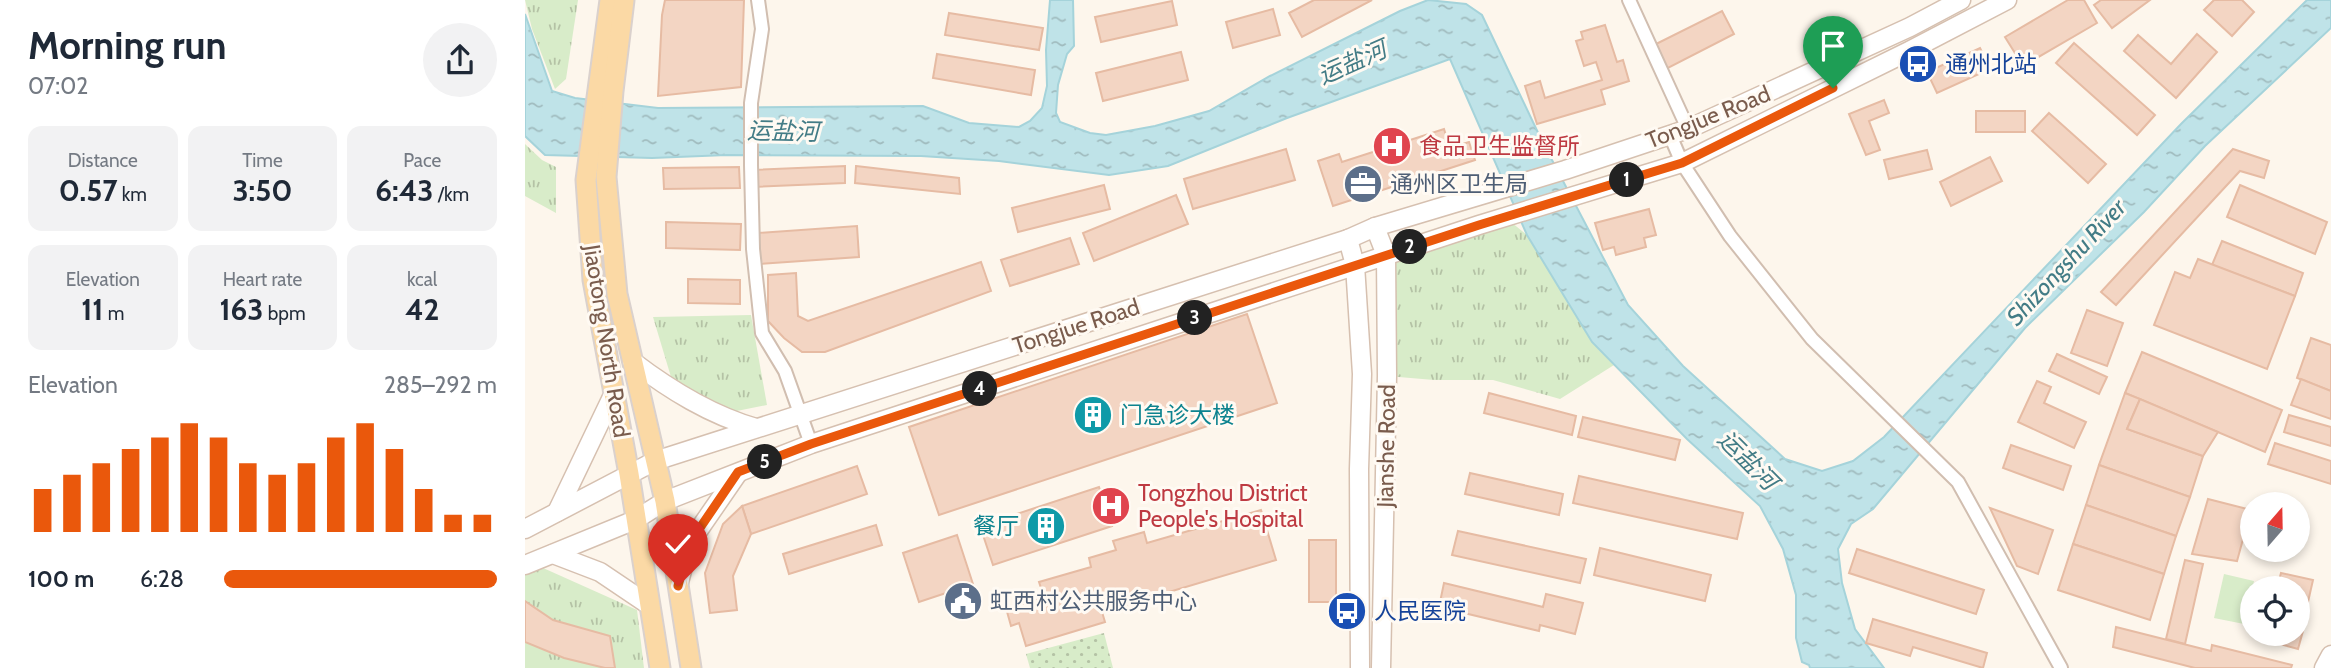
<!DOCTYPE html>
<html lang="en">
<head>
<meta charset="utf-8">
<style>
	:root { --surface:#fff; --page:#f2f2f3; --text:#1f2937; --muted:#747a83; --accent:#ea580c }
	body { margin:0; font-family:Cabin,"Noto Sans SC",sans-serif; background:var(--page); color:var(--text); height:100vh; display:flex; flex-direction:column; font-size:26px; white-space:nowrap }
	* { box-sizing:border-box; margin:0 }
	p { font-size:23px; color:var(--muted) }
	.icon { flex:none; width:38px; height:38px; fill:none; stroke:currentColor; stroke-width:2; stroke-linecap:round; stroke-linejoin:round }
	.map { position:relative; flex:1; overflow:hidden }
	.sheet { display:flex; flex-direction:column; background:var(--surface); width:525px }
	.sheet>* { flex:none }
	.needle { width:46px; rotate:20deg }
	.buttons { position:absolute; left:1715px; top:492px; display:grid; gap:14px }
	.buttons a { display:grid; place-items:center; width:70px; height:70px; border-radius:50%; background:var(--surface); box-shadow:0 4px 10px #0003; font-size:35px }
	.pin { position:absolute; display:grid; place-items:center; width:60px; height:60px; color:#fff; margin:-72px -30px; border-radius:50% 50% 50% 0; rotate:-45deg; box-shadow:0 0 7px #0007 }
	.pin .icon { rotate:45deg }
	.km { position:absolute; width:35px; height:35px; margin:-18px; border-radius:50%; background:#222; color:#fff; font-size:19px; line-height:35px; text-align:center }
	.round { display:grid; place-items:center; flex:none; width:74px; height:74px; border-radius:37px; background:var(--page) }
	.summary { display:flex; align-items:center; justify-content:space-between; height:119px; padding:0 28px }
	h1 { font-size:38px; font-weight:700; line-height:52px }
	.stats { display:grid; grid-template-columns:repeat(3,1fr); gap:10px; height:119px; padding:7px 28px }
	.stats div { display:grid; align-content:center; border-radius:14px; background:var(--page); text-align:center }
	.stats b { font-size:30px; font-weight:700 }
	.stats small { font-size:19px; font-weight:400 }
	.stats p { font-size:19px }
	.chart { height:196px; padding:14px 28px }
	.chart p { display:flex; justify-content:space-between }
	.chart svg { width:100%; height:126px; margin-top:7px; stroke:var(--accent); stroke-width:6 }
	ul { padding:0 28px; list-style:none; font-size:23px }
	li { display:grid; grid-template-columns:112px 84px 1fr; align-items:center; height:52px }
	li i { height:18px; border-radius:9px; background:var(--accent) }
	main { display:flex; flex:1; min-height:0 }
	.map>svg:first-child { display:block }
	.grass { fill:#d8ecc9 }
	.park { fill:url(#park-tufts) }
	.garden { fill:url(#garden-dots) }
	.water { fill:url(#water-ripples); stroke:#a5d3da; stroke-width:2 }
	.building { fill:#f3d5c3; stroke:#e6bba3; stroke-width:2 }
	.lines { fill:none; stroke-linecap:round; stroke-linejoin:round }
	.street-casing { stroke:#d1beb0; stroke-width:16 }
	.secondary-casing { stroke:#d6c0b0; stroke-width:21 }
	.primary-casing { stroke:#dad1cd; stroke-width:23 }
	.street { stroke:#fff; stroke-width:12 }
	.secondary { stroke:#fff; stroke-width:18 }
	.primary { stroke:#fbd9a5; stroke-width:19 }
	.route-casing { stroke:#fff; stroke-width:14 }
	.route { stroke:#ea580c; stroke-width:9 }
	.labels { text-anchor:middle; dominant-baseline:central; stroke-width:6; stroke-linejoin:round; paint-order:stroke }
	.transit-label { font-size:23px; fill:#164399; stroke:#fffaf3; text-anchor:start }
	.street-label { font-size:23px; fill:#7a5c4d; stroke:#fffaf3 }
	.health-label { font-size:23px; fill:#be3a42; stroke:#fffaf3; text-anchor:start }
	.service-label { font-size:23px; fill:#4e5e75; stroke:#fffaf3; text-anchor:start }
	.culture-label { font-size:23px; fill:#0d838f; stroke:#fffaf3; text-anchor:start }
	.water-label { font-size:24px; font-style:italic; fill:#437c86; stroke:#fffaf3 }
</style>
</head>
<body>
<main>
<section class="sheet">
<div class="summary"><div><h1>Morning run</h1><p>07:02</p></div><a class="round"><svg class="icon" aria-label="share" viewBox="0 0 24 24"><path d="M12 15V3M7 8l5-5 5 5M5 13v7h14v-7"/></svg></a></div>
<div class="stats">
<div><p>Distance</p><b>0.57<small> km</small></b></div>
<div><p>Time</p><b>3:50</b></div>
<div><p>Pace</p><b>6:43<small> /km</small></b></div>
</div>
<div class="stats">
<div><p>Elevation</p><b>11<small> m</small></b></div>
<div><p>Heart rate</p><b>163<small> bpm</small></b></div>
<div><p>kcal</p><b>42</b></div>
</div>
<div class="chart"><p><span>Elevation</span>285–292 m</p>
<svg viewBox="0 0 160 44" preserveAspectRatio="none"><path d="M5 44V29M15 44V24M25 44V20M35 44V15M45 44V11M55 44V6M65 44V11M75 44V20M85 44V24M95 44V20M105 44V11M115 44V6M125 44V15M135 44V29M145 44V38M155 44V38"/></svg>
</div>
<ul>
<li><b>100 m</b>6:28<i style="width:100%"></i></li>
</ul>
</section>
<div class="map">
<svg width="1806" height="668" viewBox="0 0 1806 668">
	<defs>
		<pattern id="park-tufts" width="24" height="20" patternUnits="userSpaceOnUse" patternTransform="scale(1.75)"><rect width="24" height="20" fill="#d8ecc9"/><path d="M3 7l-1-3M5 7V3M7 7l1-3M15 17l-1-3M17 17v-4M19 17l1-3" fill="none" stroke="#b4c2a5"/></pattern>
		<pattern id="garden-dots" width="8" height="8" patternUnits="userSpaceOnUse" patternTransform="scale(1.75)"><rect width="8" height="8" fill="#d8ecc9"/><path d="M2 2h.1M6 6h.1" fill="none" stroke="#b4c2a5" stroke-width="1.8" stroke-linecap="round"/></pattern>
		<pattern id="water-ripples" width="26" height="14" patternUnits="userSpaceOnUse" patternTransform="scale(1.75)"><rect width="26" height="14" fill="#bfe3e8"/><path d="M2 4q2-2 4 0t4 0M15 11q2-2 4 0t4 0" fill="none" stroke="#a0bbbe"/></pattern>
	</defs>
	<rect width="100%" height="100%" fill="#fdf6ec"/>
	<!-- grass -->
	<polygon class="grass" points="1699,574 1729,581 1719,624 1689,618"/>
	<!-- park -->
	<g class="park">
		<polygon points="0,0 53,0 41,79 30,89 7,29"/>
		<polygon points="0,144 17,160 31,167 31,213 0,196"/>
		<polygon points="981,218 1002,235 1067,342 1089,365 1035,399 968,380 909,380 862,376 861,255"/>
		<polygon points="226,315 242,405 192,415 149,387 128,317"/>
		<polygon points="7,563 112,610 119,668 0,668 0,565"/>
	</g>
	<!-- garden -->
	<polygon class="garden" points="579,633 588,668 505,668 501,654"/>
	<!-- water -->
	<polygon class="water" points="525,0 548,0 549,46 542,54 533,85 531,113 535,122 565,133 581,135 630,126 684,111 745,76 875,11 903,0 941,4 957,15 1017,141 1103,305 1158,366 1260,459 1297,471 1328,461 1359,437 1656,124 1782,0 1806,0 1806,28 1680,146 1619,212 1500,328 1348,509 1326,524 1313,549 1317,583 1330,629 1359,668 1285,668 1284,665 1277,662 1271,638 1271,595 1258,549 1235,506 1162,439 1067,342 1002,235 925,59 762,118 643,166 584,175 474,161 396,156 202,155 127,158 20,155 0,136 0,14 27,91 50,98 133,108 398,106 444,123 494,127 505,121 517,108 522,86 521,50"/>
	<!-- building -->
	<g class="building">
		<polygon points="140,0 219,0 216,87 133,96 137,15"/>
		<polygon points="789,0 847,0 777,37 764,13"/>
		<polygon points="1543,0 1559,0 1572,23 1498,66 1480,37"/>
		<polygon points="1576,0 1625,0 1587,28 1569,5"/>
		<polygon points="1689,0 1717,0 1729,12 1707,36 1679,10"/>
		<polygon points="647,1 652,25 576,42 570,17"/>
		<polygon points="748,9 755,35 708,48 701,22"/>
		<polygon points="1197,11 1209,34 1141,69 1129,45"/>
		<polygon points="424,13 518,28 514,50 420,35"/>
		<polygon points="1080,25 1092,62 1098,60 1104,81 1076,90 1080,104 1012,124 1000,86 1015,81 1020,98 1077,80 1071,62 1059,66 1051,41 1058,39 1056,32"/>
		<polygon points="1672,34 1692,52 1651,98 1599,51 1613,35 1646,64"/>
		<polygon points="1549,43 1630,115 1612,135 1531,63"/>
		<polygon points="1455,48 1465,69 1412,93 1402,72"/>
		<polygon points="656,52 663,80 578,101 571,73"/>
		<polygon points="412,54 510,70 506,95 408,78"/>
		<polygon points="1359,100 1364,113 1344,121 1355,150 1341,155 1324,114"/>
		<rect x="1451" y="111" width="49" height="21"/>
		<polygon points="1524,113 1581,164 1563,183 1507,131"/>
		<polygon points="919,129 925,148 944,142 950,160 808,206 793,161 814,154 817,162"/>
		<polygon points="761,149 770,180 668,209 659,179"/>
		<polygon points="1708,149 1744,161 1739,178 1715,171 1591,305 1576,292"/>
		<polygon points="1402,150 1407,169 1364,179 1359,160"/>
		<polygon points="1465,157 1477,181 1426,206 1415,182"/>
		<polygon points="320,166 320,183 228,187 228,170"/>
		<polygon points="331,166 434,178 435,194 330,183"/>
		<polygon points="214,167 215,188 139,189 138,168"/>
		<polygon points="579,185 585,209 493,232 487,208"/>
		<polygon points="1715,185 1802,222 1790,254 1702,217"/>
		<polygon points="651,195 663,224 569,261 558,233"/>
		<polygon points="1124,209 1131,235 1119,238 1121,247 1091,255 1089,247 1078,250 1070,223"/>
		<polygon points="141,222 216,224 215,250 141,248"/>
		<polygon points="332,226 334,257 234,264 232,233"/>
		<polygon points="545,238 554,264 485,286 476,260"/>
		<polygon points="1697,241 1778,273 1770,296 1687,265"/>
		<polygon points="1673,259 1770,296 1742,369 1629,325 1650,272 1665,278"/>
		<polygon points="456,262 466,291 300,352 277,352 259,338 243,321 243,275 271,273 273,316 283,321"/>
		<polygon points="163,279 215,280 215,304 163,303"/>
		<polygon points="1562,310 1598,323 1582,366 1546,353"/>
		<polygon points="722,314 752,403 414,515 384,427"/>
		<polygon points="1786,338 1806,345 1806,391 1772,378"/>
		<polygon points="1617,352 1757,410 1740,452 1600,393"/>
		<polygon points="1532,354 1582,377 1574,394 1524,371"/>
		<polygon points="1776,379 1806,391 1806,419 1766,405"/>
		<polygon points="1512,381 1526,387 1519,403 1561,422 1549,448 1493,422"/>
		<polygon points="964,393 1051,416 1047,435 959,413"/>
		<polygon points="1600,393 1615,399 1602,429 1678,456 1665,497 1574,465"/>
		<polygon points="1615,399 1693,432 1678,456 1602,429"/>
		<polygon points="1764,415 1806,427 1806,446 1759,432"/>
		<polygon points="1058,417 1155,440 1150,460 1053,437"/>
		<polygon points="1750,443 1806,461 1806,484 1743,464"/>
		<polygon points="1486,445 1546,466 1538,490 1478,468"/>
		<polygon points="1574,465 1665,497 1651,536 1561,505"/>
		<polygon points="332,466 342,494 226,534 217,506"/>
		<polygon points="945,473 1038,494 1034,515 940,494"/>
		<polygon points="1054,476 1218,513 1212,539 1048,503"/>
		<polygon points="574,487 587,526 468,565 455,526"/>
		<polygon points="1683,499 1726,510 1712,561 1667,554"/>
		<polygon points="1561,505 1651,536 1639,574 1548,544"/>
		<polygon points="217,506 226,534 208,576 212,610 185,613 180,573 198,524"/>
		<polygon points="1465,508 1528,530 1513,574 1492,566"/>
		<polygon points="736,510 751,560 577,612 580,622 501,646 494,623 486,626 481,608 519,597 514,582 566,567 564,558 591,550 588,541 619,532 622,543"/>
		<polygon points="351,525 357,545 264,574 258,554"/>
		<polygon points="933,531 1061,559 1055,583 927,555"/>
		<polygon points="432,535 448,584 394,602 378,553"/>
		<rect x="784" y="540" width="27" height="62"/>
		<polygon points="1548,544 1639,574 1625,620 1533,590"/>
		<polygon points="1075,548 1186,575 1180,601 1069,575"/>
		<polygon points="1332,549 1459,590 1451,614 1324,573"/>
		<polygon points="1660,560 1678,564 1660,644 1641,639"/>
		<polygon points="1756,573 1788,580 1783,602 1773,599 1773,588 1752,588"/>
		<polygon points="919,583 1018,607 1021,594 1058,603 1050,634 1015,625 1014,631 914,607"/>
		<polygon points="0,601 28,620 85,636 90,668 80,668 39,658 0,642"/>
		<polygon points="1348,619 1462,653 1458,668 1388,647 1385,656 1341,643"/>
		<polygon points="1591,627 1686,651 1687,645 1767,665 1766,668 1670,668 1588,647"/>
		<polygon points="1773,630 1778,631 1773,649 1733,638 1734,634 1773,634"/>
	</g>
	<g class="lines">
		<!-- street casing -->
		<g class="street-casing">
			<g id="street">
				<polyline points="233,0 237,29 226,103 226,165 228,249 237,333 260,371 286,444"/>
				<polyline points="1104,0 1163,129"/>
				<polyline points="1145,135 1157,163 1205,236 1287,339 1433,482 1536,668"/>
			</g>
		</g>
		<!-- secondary casing -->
		<g class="secondary-casing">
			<g id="secondary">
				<polyline points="850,227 861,255 862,376 856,668"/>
				<polyline points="823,239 830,265 837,374 834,469 835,668"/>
				<path d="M 107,361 C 145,390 185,415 231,428"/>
				<polyline points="32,512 89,393"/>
				<polyline points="0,529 130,461 823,239 850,227 1040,170 1163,129 1385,27 1436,0"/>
				<polyline points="28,554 75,572 124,605"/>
				<polyline points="0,565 110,520 140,501 286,444 954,225 1157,163 1384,51 1482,0"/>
				<polyline points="153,586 164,544 213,473"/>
				<polyline points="1799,668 1806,655"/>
			</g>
		</g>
		<!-- primary casing -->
		<g class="primary-casing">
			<g id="primary">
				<polyline points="85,0 61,180 68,280 104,474 135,668"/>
				<polyline points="99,0 88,91 81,177 92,294 140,501 166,668"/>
			</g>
		</g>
		<!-- street -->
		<use href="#street" class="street"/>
		<!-- secondary -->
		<use href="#secondary" class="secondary"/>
		<!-- primary -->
		<use href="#primary" class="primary"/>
	</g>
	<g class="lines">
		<!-- route casing -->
		<g class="route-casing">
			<polyline id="route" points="153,586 164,544 213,472 286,444 954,225 1157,163 1308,88"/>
		</g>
		<!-- route -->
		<use href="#route" class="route"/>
	</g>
	<!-- icons -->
	<defs>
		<g id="bus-disc" transform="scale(2.0125)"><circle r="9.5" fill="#1a4fb4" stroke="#fffaf3"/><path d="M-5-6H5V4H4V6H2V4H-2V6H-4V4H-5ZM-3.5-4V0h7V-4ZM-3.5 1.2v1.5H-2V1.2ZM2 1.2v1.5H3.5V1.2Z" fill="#fff"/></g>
		<g id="hospital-disc" transform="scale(2.0125)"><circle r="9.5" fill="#e0444e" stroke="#fffaf3"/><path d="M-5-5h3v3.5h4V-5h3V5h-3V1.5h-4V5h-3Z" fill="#fff"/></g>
		<g id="office-disc" transform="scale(2.0125)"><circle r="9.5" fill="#5c6f8a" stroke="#fffaf3"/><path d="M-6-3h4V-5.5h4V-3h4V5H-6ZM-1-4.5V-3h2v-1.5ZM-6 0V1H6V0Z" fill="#fff"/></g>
		<g id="building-disc" transform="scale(2.0125)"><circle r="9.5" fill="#0f9aa8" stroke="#fffaf3"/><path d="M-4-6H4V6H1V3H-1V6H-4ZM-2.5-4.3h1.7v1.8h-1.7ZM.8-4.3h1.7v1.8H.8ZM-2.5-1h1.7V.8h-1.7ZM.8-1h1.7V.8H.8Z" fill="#fff"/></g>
		<g id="civic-disc" transform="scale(2.0125)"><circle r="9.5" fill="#5c6f8a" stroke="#fffaf3"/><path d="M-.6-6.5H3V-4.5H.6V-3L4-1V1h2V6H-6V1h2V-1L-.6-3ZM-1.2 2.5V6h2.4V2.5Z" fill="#fff"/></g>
	</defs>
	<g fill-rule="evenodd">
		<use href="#bus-disc" x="1393" y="64"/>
		<use href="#hospital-disc" x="867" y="146"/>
		<use href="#office-disc" x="838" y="184"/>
		<use href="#building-disc" x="568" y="415"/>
		<use href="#hospital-disc" x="586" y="506"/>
		<use href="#building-disc" x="521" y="526"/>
		<use href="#civic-disc" x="438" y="601"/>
		<use href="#bus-disc" x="822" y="611"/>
	</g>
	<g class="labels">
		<!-- transit labels -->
		<g class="transit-label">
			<text x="1420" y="64">通州北站</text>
			<text x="849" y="611">人民医院</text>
		</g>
		<!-- street labels -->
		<g class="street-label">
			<text transform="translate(1183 117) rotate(-22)">Tongjue Road</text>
			<text transform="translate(551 326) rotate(-18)">Tongjue Road</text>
			<text transform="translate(82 341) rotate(81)">Jiaotong North Road</text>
			<text transform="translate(861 446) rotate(-89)">Jianshe Road</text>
		</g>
		<!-- health labels -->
		<g class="health-label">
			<text x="894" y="146">食品卫生监督所</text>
			<text x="613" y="493">Tongzhou District<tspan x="613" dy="26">People's Hospital</tspan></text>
		</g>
		<!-- service labels -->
		<g class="service-label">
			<text x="865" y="184">通州区卫生局</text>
			<text x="465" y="601">虹西村公共服务中心</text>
		</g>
		<!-- culture labels -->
		<g class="culture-label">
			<text x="595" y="415">门急诊大楼</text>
			<text x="494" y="526" text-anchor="end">餐厅</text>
		</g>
		<!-- water labels -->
		<g class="water-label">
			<text transform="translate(827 62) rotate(-24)">运盐河</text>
			<text transform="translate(258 131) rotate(1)">运盐河</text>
			<text transform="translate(1541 262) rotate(-47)">Shizongshu River</text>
			<text transform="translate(1223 460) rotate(45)">运盐河</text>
		</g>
	</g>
</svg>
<div class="buttons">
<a><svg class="needle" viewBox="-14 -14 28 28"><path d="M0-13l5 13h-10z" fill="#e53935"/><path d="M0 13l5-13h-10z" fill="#747a83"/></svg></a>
<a><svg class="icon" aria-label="locate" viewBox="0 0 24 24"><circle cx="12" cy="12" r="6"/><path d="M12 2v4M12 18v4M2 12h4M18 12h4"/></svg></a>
</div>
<div class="pin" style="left:1308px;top:88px;background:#1e9e55"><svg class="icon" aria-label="arrive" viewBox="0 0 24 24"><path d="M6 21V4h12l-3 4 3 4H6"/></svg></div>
<div class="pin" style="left:153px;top:586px;background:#d93025"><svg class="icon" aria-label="check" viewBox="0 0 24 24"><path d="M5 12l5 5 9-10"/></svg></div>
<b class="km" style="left:1102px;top:180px">1</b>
<b class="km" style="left:885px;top:247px">2</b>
<b class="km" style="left:670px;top:318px">3</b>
<b class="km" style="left:455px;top:389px">4</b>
<b class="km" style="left:240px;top:462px">5</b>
</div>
</main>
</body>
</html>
